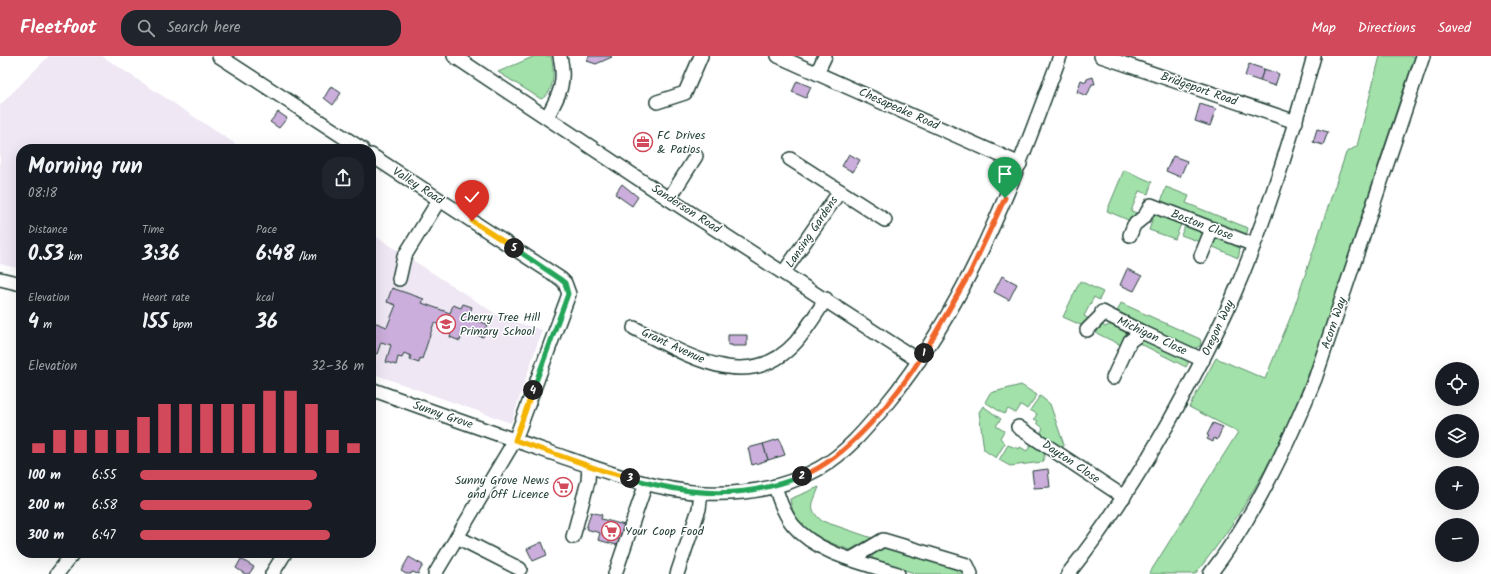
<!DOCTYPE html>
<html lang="en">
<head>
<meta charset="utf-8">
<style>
	:root { --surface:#171b24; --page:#20242c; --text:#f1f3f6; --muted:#9ea1a6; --accent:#d1495b }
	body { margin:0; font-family:Kalam,sans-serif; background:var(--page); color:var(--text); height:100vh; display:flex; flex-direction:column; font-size:15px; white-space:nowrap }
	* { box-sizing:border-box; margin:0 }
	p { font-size:13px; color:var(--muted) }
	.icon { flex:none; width:22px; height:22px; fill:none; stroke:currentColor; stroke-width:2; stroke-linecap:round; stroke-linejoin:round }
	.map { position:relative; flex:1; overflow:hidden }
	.drawer { position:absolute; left:16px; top:88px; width:360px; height:414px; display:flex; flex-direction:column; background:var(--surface); border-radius:16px; box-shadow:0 4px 16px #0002 }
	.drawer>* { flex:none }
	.controls { position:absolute; left:1435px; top:306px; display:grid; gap:8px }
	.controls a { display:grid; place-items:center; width:44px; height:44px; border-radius:50%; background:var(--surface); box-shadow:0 4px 16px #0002; font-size:20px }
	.pin { position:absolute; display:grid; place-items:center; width:34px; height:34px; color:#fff; margin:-41px -17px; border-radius:50% 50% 50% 0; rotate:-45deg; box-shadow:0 0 4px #0007 }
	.pin .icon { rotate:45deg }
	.km { position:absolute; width:20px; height:20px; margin:-10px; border-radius:50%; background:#222; color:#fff; font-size:11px; line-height:20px; text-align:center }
	.round { display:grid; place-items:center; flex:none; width:42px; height:42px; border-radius:16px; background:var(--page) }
	.headline { display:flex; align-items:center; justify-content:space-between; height:68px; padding:0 12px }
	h1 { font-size:22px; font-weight:700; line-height:30px }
	.figures { display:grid; grid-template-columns:repeat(3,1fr); gap:6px; height:68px; padding:4px 12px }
	.figures div { display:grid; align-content:center }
	.figures b { font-size:20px; font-weight:700 }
	.figures small { font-size:11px; font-weight:400 }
	.figures p { font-size:11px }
	.chart { height:112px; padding:8px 12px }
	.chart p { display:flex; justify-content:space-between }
	.chart svg { width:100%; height:72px; margin-top:4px; stroke:var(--accent); stroke-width:6 }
	ul { padding:0 12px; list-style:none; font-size:13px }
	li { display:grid; grid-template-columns:64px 48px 1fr; align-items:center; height:30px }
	li i { height:10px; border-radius:5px; background:var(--accent) }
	header { display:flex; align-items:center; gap:24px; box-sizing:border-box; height:56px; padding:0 20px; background:var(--accent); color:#fff }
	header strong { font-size:19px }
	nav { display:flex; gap:22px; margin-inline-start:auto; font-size:14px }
	.search { width:280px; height:36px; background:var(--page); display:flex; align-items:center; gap:10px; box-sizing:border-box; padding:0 14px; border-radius:16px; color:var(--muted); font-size:15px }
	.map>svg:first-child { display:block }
	.built { fill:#efe7f4 }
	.green { fill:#a2e1a9; stroke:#608f6e }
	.building { fill:#cbaedb; stroke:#1f3d34 }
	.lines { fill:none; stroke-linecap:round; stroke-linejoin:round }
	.minor-casing { stroke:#1f3d34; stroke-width:16 }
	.minor { stroke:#fff; stroke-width:13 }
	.split-1-casing { stroke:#fff; stroke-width:8 }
	.split-2-casing { stroke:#fff; stroke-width:8 }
	.split-3-casing { stroke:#fff; stroke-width:8 }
	.split-4-casing { stroke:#fff; stroke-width:8 }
	.split-5-casing { stroke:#fff; stroke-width:8 }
	.split-6-casing { stroke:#fff; stroke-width:8 }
	.split-1 { stroke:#f0652b; stroke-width:5 }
	.split-2 { stroke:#f0652b; stroke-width:5 }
	.split-3 { stroke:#22a559; stroke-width:5 }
	.split-4 { stroke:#f5b400; stroke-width:5 }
	.split-5 { stroke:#22a559; stroke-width:5 }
	.split-6 { stroke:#f5b400; stroke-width:5 }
	.labels { text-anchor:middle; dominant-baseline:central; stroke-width:3; stroke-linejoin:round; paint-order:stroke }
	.street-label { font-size:12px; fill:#1f3d34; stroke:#fff }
	.poi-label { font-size:12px; fill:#1f3d34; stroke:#fff; text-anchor:start }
</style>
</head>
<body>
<header>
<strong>Fleetfoot</strong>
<div class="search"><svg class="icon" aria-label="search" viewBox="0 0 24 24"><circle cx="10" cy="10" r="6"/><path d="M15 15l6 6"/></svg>Search here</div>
<nav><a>Map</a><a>Directions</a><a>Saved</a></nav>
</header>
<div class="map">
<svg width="1491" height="518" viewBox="0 0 1491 518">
	<rect width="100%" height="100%" fill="#fff"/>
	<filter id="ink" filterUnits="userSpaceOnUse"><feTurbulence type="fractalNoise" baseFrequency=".025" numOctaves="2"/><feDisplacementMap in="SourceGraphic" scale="8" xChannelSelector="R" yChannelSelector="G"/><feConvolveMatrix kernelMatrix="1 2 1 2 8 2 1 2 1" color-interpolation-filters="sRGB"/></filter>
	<g filter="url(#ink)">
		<!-- built -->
		<g class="built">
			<polygon points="49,0 102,0 243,93 21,93 21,213 0,208 0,49"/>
			<polygon points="371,177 502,262 542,274 511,367 371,317"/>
		</g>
		<!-- green -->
		<g class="green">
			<path d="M 535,0 L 551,0 C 554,13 556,36 541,43 L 498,16 Z"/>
			<path d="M 1380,0 L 1415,0 C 1392,67 1370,134 1348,201 C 1335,242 1322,284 1306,324 C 1279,394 1243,460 1195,518 L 1149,518 L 1238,376 L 1189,351 L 1216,302 L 1265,323 L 1293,255 L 1346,97 L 1357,90 Z"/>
			<polygon points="1124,114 1152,126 1148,138 1139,135 1131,155 1140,158 1133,166 1107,155"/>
			<polygon points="1166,131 1189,140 1186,147 1248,172 1247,177 1241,179 1161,146"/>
			<polygon points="1155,156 1182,166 1175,183 1149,174"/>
			<polygon points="1186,168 1204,175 1205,181 1203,187 1181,179"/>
			<path d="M 1218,180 L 1240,190 C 1239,194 1240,198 1238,202 L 1209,189 L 1211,183 Z"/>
			<polygon points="1080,225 1103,236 1099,244 1094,241 1084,260 1091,264 1085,271 1063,261"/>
			<polygon points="1121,247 1200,283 1201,286 1200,290 1196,292 1195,294 1117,256"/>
			<polygon points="1115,266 1136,275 1125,291 1094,276 1097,276 1101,268 1105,271"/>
			<polygon points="1141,280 1190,303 1186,311 1135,285"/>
			<polygon points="1021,329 1037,339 1027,353 1021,349 1016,357 1008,353 1004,358 985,346 990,337"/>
			<polygon points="1040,340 1050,348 1064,389 1061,395 1039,380 1043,372 1037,367 1038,365 1034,363 1037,358 1030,354"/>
			<polygon points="983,350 1001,363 996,370 1004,375 1000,382 1005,387 996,402 984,394 979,356"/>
			<polygon points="1032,387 1045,396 1043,406 1010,410 999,404 1008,389 1019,393 1020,391 1027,395"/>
			<path d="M 819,431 C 813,448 807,452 822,465 L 872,482 L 850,494 C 824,485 794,474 790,443 Z"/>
			<polygon points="882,489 962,513 966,518 917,518 875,504 872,502 872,498"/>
		</g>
		<!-- building -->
		<g class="building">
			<polygon points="589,0 611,0 612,1 596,8 587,5"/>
			<polygon points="1249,8 1264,13 1260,25 1245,20"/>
			<polygon points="1264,13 1279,18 1275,30 1260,25"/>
			<polygon points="1093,21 1095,28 1092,28 1087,40 1077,36 1081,24 1086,26 1087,23"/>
			<polygon points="797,25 811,31 806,42 792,36"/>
			<polygon points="331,30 341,37 333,49 324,42"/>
			<polygon points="1200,48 1216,53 1210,70 1195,65"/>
			<polygon points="278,56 287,62 279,72 270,66"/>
			<polygon points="1317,73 1328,76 1323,89 1313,86"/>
			<polygon points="849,98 860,104 853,116 842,110"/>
			<polygon points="1173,100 1187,105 1180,121 1166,115"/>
			<polygon points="622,128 638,141 632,150 615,138"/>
			<polygon points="1127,213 1142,220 1134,235 1120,229"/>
			<polygon points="1002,220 1017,228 1009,244 994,236"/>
			<polygon points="392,232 424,243 422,247 450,257 453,249 461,252 463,248 472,251 467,264 471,265 471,263 487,268 483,281 466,276 467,273 464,272 460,285 450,281 451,277 443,274 444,270 434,267 422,303 420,302 419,307 410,304 411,300 404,297 402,302 398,301 396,309 386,306 391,289 381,286 377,298 371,296 371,265 387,271 396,249 387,246"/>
			<polygon points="728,279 747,279 747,290 732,290 732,289 728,289"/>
			<polygon points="1213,367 1223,371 1217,384 1214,382 1213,386 1207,383 1209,380 1207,379"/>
			<polygon points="779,383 785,399 768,404 763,388"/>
			<polygon points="763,388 768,404 752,409 748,392"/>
			<polygon points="1048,413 1050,431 1034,432 1032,415"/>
			<polygon points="591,456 602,459 601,463 629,470 624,491 598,484 600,477 586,473"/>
			<polygon points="542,486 547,499 533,505 527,493"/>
			<polygon points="409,501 423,509 418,518 412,516 411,518 406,518 401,515"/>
			<polygon points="241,503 254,511 249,518 245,518 236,512"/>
		</g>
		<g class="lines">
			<!-- minor casing -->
			<g class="minor-casing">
				<g id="minor">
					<polyline points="219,0 362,93"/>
					<polyline points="454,0 669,143 919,305"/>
					<polyline points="778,0 1020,108"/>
					<polyline points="1101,0 1296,66"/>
					<polyline points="817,17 825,0"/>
					<polyline points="657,46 685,37 701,0"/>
					<path d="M 547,61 C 560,38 566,26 560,0"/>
					<polyline points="371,99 561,223 565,227 569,238 515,384 435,518"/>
					<polyline points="790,103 885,164"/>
					<polyline points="669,143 696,100"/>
					<polyline points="1130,179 1134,169 1145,160 1151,149 1254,189"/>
					<polyline points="1201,200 1212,173"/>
					<polyline points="784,216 840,135"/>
					<polyline points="0,223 21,228"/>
					<polyline points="399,223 404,201 439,144"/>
					<polyline points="1102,256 1142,276 1203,304"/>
					<path d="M 634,272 C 684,297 748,340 796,286 C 807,273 816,258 826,243"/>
					<polyline points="1087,274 1104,257"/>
					<polyline points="1113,322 1130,285 1142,276"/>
					<path d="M 371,333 C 431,355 491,376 552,397 C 601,414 652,434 704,437 C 744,439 785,432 820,412 C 846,397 866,373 885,350 C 969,248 1015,122 1060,0"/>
					<polyline points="1018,371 1124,441"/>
					<path d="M 775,430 C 779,444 784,458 793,469 C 817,498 864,507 898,518"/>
					<polyline points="457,481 520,513"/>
					<polyline points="573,481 588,425 589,410"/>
					<polyline points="851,503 883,484 967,509 971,518"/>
					<polyline points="57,518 73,497"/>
					<polyline points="272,518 285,497"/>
					<polyline points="615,518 646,427"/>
					<polyline points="677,518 699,453 701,437"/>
					<path d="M 1068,518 C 1113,461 1152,399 1186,335 C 1202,305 1218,275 1232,243 C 1266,165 1291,83 1314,0"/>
					<path d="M 1210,518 C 1255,460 1287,390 1315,323 L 1423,0"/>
				</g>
			</g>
			<!-- minor -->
			<use href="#minor" class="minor"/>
		</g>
	</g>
	<g class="lines" filter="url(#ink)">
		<!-- split-1 casing -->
		<g class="split-1-casing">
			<polyline id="split-1" points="924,297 970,217 1005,142"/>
		</g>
		<!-- split-2 casing -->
		<g class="split-2-casing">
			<path id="split-2" d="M 802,420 C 848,402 898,339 924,297"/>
		</g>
		<!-- split-3 casing -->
		<g class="split-3-casing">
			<path id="split-3" d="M 630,422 C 691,440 742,444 802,420"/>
		</g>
		<!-- split-4 casing -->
		<g class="split-4-casing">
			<polyline id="split-4" points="533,334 515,384 604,415 630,422"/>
		</g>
		<!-- split-5 casing -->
		<g class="split-5-casing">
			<polyline id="split-5" points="514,192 560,223 565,227 568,238 533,334"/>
		</g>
		<!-- split-6 casing -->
		<g class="split-6-casing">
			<polyline id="split-6" points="472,165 514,192"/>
		</g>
		<!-- split-1 -->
		<use href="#split-1" class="split-1"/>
		<!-- split-2 -->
		<use href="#split-2" class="split-2"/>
		<!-- split-3 -->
		<use href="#split-3" class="split-3"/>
		<!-- split-4 -->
		<use href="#split-4" class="split-4"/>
		<!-- split-5 -->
		<use href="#split-5" class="split-5"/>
		<!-- split-6 -->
		<use href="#split-6" class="split-6"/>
	</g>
	<!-- icons -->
	<defs>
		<g id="office-ring" transform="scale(1)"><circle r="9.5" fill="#fff" stroke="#d1495b" stroke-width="1.5"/><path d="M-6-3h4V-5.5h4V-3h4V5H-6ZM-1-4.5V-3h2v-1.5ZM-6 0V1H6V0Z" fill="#d1495b"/></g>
		<g id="school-ring" transform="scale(1)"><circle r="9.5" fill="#fff" stroke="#d1495b" stroke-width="1.5"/><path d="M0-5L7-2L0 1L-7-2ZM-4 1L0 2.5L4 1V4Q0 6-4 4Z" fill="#d1495b"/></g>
		<g id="supermarket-ring" transform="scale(1)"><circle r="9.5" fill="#fff" stroke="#d1495b" stroke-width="1.5"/><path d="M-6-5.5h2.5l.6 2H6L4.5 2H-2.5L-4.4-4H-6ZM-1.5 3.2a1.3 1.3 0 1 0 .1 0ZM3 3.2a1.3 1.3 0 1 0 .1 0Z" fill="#d1495b"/></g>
	</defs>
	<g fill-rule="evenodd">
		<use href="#office-ring" x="643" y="86"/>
		<use href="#school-ring" x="446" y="268"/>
		<use href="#supermarket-ring" x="563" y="431"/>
		<use href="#supermarket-ring" x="611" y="475"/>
	</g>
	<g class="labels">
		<!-- street labels -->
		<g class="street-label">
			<text transform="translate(1199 33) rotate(19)">Bridgeport Road</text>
			<text transform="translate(899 53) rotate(24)">Chesapeake Road</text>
			<text transform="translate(418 130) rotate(33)">Valley Road</text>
			<text transform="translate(686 153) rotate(33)">Sanderson Road</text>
			<text transform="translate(1202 169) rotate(21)">Boston Close</text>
			<text transform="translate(812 176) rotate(-56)">Lansing Gardens</text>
			<text transform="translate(1334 267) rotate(-71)">Acorn Way</text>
			<text transform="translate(1218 272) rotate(-65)">Oregon Way</text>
			<text transform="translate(1152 280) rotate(25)">Michigan Close</text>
			<text transform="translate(673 290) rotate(25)">Grant Avenue</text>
			<text transform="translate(443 359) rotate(19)">Sunny Grove</text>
			<text transform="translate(1071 406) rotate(34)">Dayton Close</text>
		</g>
		<!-- poi labels -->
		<g class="poi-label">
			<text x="657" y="79">FC Drives<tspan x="657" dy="14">&amp; Patios</tspan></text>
			<text x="460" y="261">Cherry Tree Hill<tspan x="460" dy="14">Primary School</tspan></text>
			<text x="549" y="424" text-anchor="end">Sunny Grove News<tspan x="549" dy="14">and Off Licence</tspan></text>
			<text x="625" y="475">Your Coop Food</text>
		</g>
	</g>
</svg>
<div class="controls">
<a><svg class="icon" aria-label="locate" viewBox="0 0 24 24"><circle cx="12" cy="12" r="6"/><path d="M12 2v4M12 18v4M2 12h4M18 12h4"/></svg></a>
<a><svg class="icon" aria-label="layers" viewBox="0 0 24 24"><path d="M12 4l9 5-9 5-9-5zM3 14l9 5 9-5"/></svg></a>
<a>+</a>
<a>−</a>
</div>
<div class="pin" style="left:1005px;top:142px;background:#1e9e55"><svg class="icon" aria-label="arrive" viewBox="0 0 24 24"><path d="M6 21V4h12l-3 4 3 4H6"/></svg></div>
<div class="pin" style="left:472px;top:165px;background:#d93025"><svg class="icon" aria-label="check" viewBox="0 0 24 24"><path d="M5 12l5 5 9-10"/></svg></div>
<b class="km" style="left:924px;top:297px">1</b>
<b class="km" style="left:802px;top:420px">2</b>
<b class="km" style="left:630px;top:422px">3</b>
<b class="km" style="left:533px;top:334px">4</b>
<b class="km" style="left:514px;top:192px">5</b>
<section class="drawer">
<div class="headline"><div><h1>Morning run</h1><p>08:18</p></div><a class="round"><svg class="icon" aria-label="share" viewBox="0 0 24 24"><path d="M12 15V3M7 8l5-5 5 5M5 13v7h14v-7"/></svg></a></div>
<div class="figures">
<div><p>Distance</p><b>0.53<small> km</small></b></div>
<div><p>Time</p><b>3:36</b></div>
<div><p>Pace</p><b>6:48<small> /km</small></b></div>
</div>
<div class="figures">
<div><p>Elevation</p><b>4<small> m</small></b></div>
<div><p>Heart rate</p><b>155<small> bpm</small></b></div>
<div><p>kcal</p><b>36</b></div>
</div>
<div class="chart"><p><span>Elevation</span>32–36 m</p>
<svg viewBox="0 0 160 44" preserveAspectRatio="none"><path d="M5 44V38M15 44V30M25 44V30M35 44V30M45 44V30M55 44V22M65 44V14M75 44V14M85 44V14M95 44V14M105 44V14M115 44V6M125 44V6M135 44V14M145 44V30M155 44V38"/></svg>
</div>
<ul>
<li><b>100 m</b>6:55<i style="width:79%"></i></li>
<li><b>200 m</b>6:58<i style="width:77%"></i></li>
<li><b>300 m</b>6:47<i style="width:85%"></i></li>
</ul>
</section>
</div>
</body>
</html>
